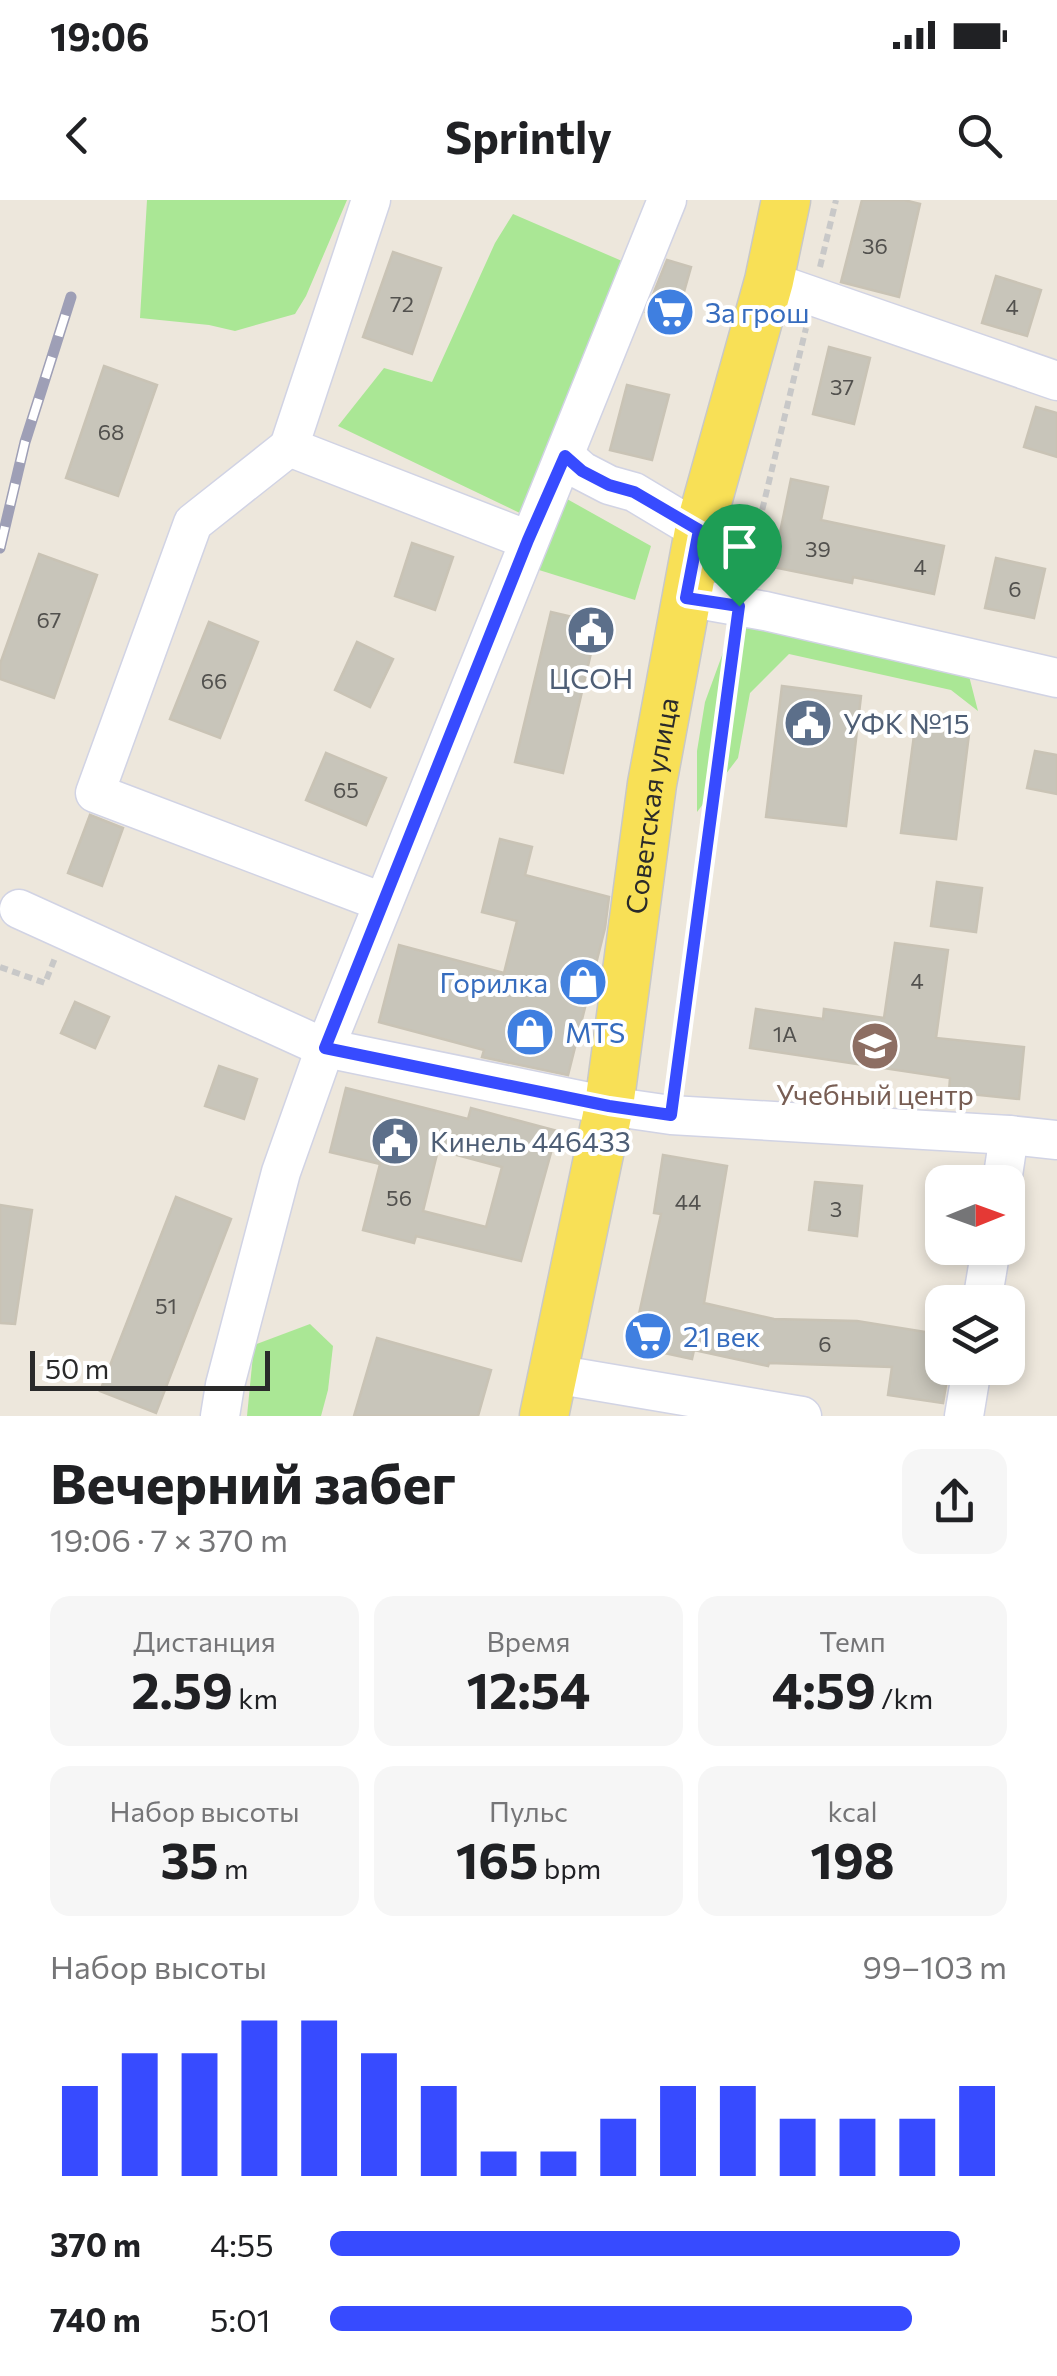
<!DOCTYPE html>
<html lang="ru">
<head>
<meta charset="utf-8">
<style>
	:root { --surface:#fff; --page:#f6f6f6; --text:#202124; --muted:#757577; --accent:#374bff }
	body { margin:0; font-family:Commissioner,sans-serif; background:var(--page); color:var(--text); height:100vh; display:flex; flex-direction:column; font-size:38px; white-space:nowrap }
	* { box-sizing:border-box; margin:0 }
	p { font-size:32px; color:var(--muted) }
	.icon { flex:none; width:55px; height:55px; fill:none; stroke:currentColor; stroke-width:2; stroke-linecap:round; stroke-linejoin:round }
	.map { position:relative; height:1216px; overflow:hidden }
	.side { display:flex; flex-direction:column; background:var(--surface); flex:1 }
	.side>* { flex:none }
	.needle { width:65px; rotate:89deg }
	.buttons { position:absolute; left:925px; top:965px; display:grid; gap:20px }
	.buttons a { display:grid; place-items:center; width:100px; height:100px; border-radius:20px; background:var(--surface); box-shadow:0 5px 15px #0003; font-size:50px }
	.scale { position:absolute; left:30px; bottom:25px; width:240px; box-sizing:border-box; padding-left:10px; border:5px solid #2a2a2a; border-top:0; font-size:28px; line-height:35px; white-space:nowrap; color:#2a2a2a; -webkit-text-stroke:8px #fff; paint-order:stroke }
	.pin { position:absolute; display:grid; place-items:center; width:85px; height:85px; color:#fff; margin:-102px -42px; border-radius:50% 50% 50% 0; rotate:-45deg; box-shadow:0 0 10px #0007 }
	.pin .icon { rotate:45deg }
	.round { display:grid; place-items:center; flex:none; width:105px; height:105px; border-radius:20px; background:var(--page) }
	.headline { display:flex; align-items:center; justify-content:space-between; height:170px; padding:0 50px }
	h1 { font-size:55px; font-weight:700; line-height:75px }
	.metrics { display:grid; grid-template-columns:repeat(3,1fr); gap:15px; height:170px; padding:10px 50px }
	.metrics div { display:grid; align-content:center; border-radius:20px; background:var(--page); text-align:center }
	.metrics b { font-size:50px; font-weight:700 }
	.metrics small { font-size:28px; font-weight:400 }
	.metrics p { font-size:28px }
	.chart { height:280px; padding:20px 50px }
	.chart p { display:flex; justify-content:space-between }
	.chart svg { width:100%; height:180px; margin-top:10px; stroke:var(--accent); stroke-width:6 }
	ul { padding:0 50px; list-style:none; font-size:32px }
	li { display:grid; grid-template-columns:160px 120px 1fr; align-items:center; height:75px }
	li i { height:25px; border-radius:12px; background:var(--accent) }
	.status { display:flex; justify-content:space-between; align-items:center; height:70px; padding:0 50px; background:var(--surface); direction:ltr }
	.status svg { height:28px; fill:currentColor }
	header { display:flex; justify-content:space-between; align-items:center; height:130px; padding:0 50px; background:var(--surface); font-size:45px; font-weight:700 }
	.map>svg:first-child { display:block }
	.green { fill:#aae795 }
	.building { fill:#c8c5ba; stroke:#c9c3b5; stroke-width:2.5; fill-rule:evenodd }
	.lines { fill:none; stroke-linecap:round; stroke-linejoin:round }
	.minor-casing { stroke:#d1d3e4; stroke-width:41 }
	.major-casing { stroke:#c8c8c8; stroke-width:51 }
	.path { stroke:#c8c8c8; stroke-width:6; stroke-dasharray:8 5; stroke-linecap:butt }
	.minor { stroke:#fff; stroke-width:38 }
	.major { stroke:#f8e056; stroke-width:48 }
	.rail-casing { stroke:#9e9fb6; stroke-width:11 }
	.rail { stroke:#fff; stroke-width:8; stroke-dasharray:22; stroke-linecap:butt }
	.route-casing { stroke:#fff; stroke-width:20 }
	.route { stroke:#374bff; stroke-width:12 }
	.labels { text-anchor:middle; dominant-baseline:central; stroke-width:8; stroke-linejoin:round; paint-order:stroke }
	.number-label { font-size:22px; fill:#52514e }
	.shop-label { font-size:28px; fill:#366cbe; stroke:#fff; text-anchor:start }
	.service-label { font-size:28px; fill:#4e5e75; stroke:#fff; text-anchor:start }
	.street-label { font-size:28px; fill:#2a2a2a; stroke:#fff }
	.education-label { font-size:28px; fill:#785e54; stroke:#fff }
</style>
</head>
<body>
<div class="status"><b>19:06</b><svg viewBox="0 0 49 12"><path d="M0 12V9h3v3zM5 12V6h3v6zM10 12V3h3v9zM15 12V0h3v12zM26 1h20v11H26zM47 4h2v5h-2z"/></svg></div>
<header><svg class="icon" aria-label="back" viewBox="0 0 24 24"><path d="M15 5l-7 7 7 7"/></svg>Sprintly<svg class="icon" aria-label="search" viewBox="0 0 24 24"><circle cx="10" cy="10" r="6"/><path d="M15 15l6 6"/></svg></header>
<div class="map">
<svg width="1057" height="1216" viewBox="0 0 1057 1216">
	<rect width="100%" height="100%" fill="#ede7dc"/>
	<!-- green -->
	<g class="green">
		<polygon points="147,0 347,0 306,96 295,114 235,131 209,125 140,118"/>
		<polygon points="513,14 622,61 524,315 338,226 384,168 432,182 495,43"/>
		<polygon points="567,299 651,346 635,400 539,370"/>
		<polygon points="765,411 968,472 978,511 951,490 789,454 750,493 738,558 697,612 697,551 705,502 732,428"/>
		<polygon points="310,1124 333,1146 328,1190 321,1216 247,1216 254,1145"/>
	</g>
	<!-- building -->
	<g class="building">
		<polygon points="862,0 904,0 920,4 899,97 841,82"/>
		<polygon points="393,52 441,68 412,154 363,137"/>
		<polygon points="667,60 691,67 676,120 646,112"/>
		<polygon points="996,76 1041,90 1027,136 982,123"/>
		<polygon points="829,147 870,158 854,224 813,214"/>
		<polygon points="104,166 157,185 118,296 66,278"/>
		<polygon points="627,185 669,195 652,260 610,250"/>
		<polygon points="1036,207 1057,213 1057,257 1024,247"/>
		<polygon points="791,279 828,287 821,320 944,346 934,394 853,377 852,383 773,367"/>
		<polygon points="412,343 453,357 435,410 395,396"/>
		<polygon points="39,354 97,375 54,498 0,479 0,464"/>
		<polygon points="996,358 1045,369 1034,418 985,408"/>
		<polygon points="551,412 598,423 563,573 515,562"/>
		<polygon points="209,422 258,442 220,538 170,519"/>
		<polygon points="357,442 393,459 370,507 335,490"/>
		<polygon points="782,486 861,496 846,626 766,617"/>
		<polygon points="915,528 969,534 956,639 901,633"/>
		<polygon points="1035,551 1057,555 1057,594 1027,588"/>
		<polygon points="326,553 386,578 366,625 306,600"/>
		<polygon points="90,615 123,628 102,686 68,673"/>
		<polygon points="500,639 532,647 525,675 609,697 605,728 568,875 482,857 484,850 379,822 399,745 504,773 517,721 482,712"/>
		<polygon points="937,682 982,688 976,732 931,726"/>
		<polygon points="895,743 948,750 936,838 1024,847 1019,899 949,892 950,878 750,848 756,809 823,819 824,809 884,818"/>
		<polygon points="75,802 109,817 95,848 61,833"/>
		<polygon points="219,866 257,879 244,919 205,906"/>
		<path d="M 346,888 L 468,919 L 471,908 L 557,931 L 521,1061 L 416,1036 L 414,1043 L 363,1030 L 380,964 L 330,952 ZM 438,950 L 502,967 L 486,1027 L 423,1011 Z"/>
		<polygon points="663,955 727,966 704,1103 774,1119 857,1121 938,1134 935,1157 942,1158 942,1168 949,1168 943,1203 888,1195 892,1167 769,1163 768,1166 694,1150 692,1159 632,1146 661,1014 654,1013"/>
		<polygon points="815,982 862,986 857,1036 809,1030"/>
		<polygon points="176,997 231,1019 156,1213 100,1191"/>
		<polygon points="0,1005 32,1010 15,1124 0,1123"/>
		<polygon points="377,1138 491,1170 478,1216 354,1216"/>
	</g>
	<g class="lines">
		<!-- minor casing -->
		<g class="minor-casing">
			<g id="minor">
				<polyline points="371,0 289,247 528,340"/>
				<polyline points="769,81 1057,181"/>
				<polyline points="289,247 193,323 95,593 382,702"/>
				<polyline points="565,256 582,271 609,285 634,292 699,331"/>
				<polyline points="686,397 765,411 1057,478"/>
				<polyline points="19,709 325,848 609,906 671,915 1009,935 1057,940"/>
				<polyline points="1002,982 1009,935"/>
				<polyline points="982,1102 991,1048"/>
				<polyline points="554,1174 802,1216"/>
				<polyline points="220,1216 225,1185 281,972 325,848 667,0"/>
				<polyline points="964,1216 972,1168"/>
			</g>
		</g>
		<!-- major casing -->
		<g class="major-casing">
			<g id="major">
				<path id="s1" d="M 544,1216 L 609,906 L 652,584 L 699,331 L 769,81 L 786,0"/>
			</g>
		</g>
		<!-- path -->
		<g class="path">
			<polyline points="820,67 836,0"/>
			<polyline points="747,373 806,128"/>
			<polyline points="0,767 45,783 55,758"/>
			<polyline points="675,883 735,440"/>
		</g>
		<!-- minor -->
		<use href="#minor" class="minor"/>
		<!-- major -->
		<use href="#major" class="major"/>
		<!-- rail casing -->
		<g class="rail-casing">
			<polyline id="rail" points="0,348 25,242 71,97"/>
		</g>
		<!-- rail -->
		<use href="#rail" class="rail"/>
	</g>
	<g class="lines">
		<!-- route casing -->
		<g class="route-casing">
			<polygon id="route" points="565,256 582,271 609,285 634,292 699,330 686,398 739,406 671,915 609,906 325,848 528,340"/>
		</g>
		<!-- route -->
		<use href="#route" class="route"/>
	</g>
	<!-- icons -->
	<defs>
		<g id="supermarket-disc" transform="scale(2.5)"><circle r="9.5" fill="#3f7fe0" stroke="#fff"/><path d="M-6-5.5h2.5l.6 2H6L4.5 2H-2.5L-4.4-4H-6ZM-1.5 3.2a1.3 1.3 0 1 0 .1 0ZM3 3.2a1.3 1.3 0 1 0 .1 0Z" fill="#fff"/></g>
		<g id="civic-disc" transform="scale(2.5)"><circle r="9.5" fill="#5c6f8a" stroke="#fff"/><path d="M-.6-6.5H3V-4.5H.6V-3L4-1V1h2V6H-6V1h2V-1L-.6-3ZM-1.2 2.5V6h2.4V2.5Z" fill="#fff"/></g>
		<g id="shop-disc" transform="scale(2.5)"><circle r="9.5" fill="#3f7fe0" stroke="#fff"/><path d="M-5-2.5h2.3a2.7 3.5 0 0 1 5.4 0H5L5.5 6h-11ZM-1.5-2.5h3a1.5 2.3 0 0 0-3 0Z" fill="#fff"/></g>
		<g id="university-disc" transform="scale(2.5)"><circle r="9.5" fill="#8d6e63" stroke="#fff"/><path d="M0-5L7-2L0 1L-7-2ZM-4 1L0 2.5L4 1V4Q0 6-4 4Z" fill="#fff"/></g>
	</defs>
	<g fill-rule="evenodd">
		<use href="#supermarket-disc" x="670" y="112"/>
		<use href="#civic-disc" x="591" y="430"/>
		<use href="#civic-disc" x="808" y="523"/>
		<use href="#shop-disc" x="583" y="782"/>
		<use href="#shop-disc" x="530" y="832"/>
		<use href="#university-disc" x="875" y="846"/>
		<use href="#civic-disc" x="395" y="941"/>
		<use href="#supermarket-disc" x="648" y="1136"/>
	</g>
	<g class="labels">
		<!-- number labels -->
		<g class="number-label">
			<text x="875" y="45">36</text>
			<text x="402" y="103">72</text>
			<text x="1012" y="106">4</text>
			<text x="842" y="186">37</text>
			<text x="111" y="231">68</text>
			<text x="818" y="348">39</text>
			<text x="920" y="366">4</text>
			<text x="1015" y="388">6</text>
			<text x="49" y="419">67</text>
			<text x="214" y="480">66</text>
			<text x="346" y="589">65</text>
			<text x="917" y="780">4</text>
			<text x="785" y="833">1А</text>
			<text x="399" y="997">56</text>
			<text x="688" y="1001">44</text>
			<text x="836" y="1008">3</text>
			<text x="166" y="1105">51</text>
			<text x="825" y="1143">6</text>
		</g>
		<!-- shop labels -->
		<g class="shop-label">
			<text x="705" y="112">За грош</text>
			<text x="548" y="782" text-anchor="end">Горилка</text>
			<text x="565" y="832">MTS</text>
			<text x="683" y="1136">21 век</text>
		</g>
		<!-- service labels -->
		<g class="service-label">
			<text x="591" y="478" text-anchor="middle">ЦСОН</text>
			<text x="843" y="523">УФК №15</text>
			<text x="430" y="941">Кинель 446433</text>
		</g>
		<!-- street labels -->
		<g class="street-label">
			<text stroke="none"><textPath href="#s1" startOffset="620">Советская улица</textPath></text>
		</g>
		<!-- education labels -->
		<g class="education-label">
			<text x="875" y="894">Учебный центр</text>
		</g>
	</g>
</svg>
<div class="buttons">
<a><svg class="needle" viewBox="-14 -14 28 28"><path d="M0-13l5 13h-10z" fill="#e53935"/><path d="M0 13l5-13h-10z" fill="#757577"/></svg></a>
<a><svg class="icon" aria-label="layers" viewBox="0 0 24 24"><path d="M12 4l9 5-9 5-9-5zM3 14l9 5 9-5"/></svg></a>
</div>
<div class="scale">50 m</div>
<div class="pin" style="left:739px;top:406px;background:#1e9e55"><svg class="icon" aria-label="arrive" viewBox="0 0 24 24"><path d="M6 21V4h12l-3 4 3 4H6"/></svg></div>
</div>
<section class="side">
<div class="headline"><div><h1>Вечерний забег</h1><p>19:06 · 7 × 370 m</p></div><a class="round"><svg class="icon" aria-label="share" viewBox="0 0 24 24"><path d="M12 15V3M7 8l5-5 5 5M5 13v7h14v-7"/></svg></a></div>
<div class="metrics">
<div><p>Дистанция</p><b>2.59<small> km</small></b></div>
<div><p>Время</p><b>12:54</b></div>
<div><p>Темп</p><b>4:59<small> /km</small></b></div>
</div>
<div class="metrics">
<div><p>Набор высоты</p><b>35<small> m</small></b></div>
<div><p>Пульс</p><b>165<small> bpm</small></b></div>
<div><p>kcal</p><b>198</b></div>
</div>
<div class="chart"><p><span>Набор высоты</span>99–103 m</p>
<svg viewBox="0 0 160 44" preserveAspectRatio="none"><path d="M5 44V22M15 44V14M25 44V14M35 44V6M45 44V6M55 44V14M65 44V22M75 44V38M85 44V38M95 44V30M105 44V22M115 44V22M125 44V30M135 44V30M145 44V30M155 44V22"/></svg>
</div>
<ul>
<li><b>370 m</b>4:55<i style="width:93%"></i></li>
<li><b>740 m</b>5:01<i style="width:86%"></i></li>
</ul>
</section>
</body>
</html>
